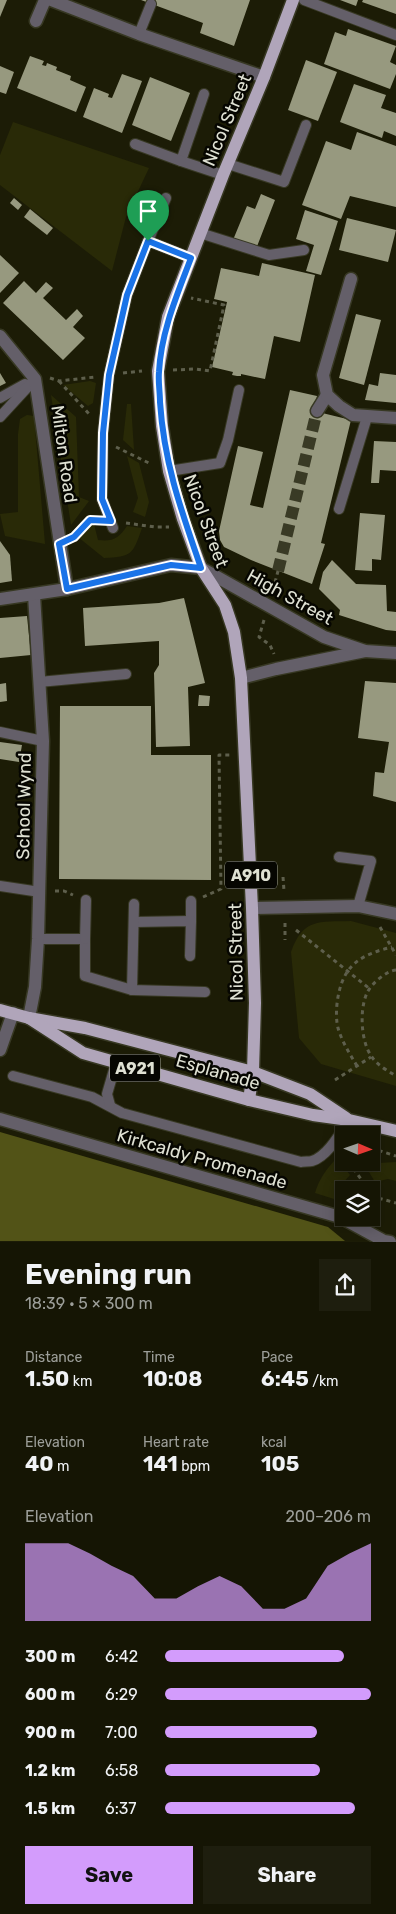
<!DOCTYPE html>
<html lang="en">
<head>
<meta charset="utf-8">
<style>
	:root { --surface:#151504; --page:#1e1e0e; --text:#f1f3f6; --muted:#9d9f9a; --line:#343426; --accent:#d39cfc }
	body { margin:0; font-family:Rubik,sans-serif; background:var(--page); color:var(--text); height:100vh; display:flex; flex-direction:column; font-size:19px; white-space:nowrap }
	* { box-sizing:border-box; margin:0 }
	p { font-size:16px; color:var(--muted) }
	.icon { flex:none; width:28px; height:28px; fill:none; stroke:currentColor; stroke-width:2; stroke-linecap:round; stroke-linejoin:round }
	.map { position:relative; height:1242px; overflow:hidden }
	.details { display:flex; flex-direction:column; background:var(--surface); flex:1 }
	.details>* { flex:none }
	.needle { width:32px; rotate:92deg }
	.controls { position:absolute; left:335px; top:1126px; display:grid; gap:10px }
	.controls a { display:grid; place-items:center; width:45px; height:45px; border-radius:0px; background:var(--surface); box-shadow:0 2px 12px #0003,0 0 0 1px var(--line); font-size:25px }
	.pin { position:absolute; display:grid; place-items:center; width:42px; height:42px; color:#fff; margin:-51px -21px; border-radius:50% 50% 50% 0; rotate:-45deg; box-shadow:0 0 5px #0007 }
	.pin .icon { rotate:45deg }
	.round { display:grid; place-items:center; flex:none; width:52px; height:52px; border-radius:0px; background:var(--page) }
	.head { display:flex; align-items:center; justify-content:space-between; height:85px; padding:0 25px }
	h1 { font-size:28px; font-weight:700; line-height:38px }
	.metrics { display:grid; grid-template-columns:repeat(3,1fr); gap:8px; height:85px; padding:5px 25px }
	.metrics div { display:grid; align-content:center }
	.metrics b { font-size:21px; font-weight:700 }
	.metrics small { font-size:14px; font-weight:400 }
	.metrics p { font-size:14px }
	.chart { height:140px; padding:10px 25px }
	.chart p { display:flex; justify-content:space-between }
	.chart svg { width:100%; height:90px; margin-top:5px; fill:var(--accent); opacity:.7 }
	.action { display:flex; gap:10px; margin-top:auto; padding:10px 25px }
	.action a { flex:1; height:58px; border-radius:0px; background:var(--accent); color:#111; font-size:20px; font-weight:700; line-height:58px; text-align:center }
	.action a+a { background:var(--page); color:var(--text) }
	ul { padding:0 25px; list-style:none; font-size:16px }
	li { display:grid; grid-template-columns:80px 60px 1fr; align-items:center; height:38px }
	li i { height:12px; border-radius:6px; background:var(--accent) }
	.map>svg:first-child { display:block }
	.green { fill:#292a07 }
	.water { fill:#525317 }
	.building { fill:#97997f }
	.lines { fill:none; stroke-linecap:round; stroke-linejoin:round }
	.pedestrian-tunnel { stroke:#393a25; stroke-width:12; stroke-dasharray:12 6; stroke-linecap:butt }
	.service-casing { stroke:#373823; stroke-width:12 }
	.pedestrian-casing { stroke:#373823; stroke-width:15 }
	.minor-casing { stroke:#373823; stroke-width:15 }
	.tertiary-casing { stroke:#373823; stroke-width:15 }
	.primary-casing { stroke:#373823; stroke-width:15 }
	.path { stroke:#5e5f4c; stroke-width:3; stroke-dasharray:4 4; stroke-linecap:butt }
	.service { stroke:#645f69; stroke-width:10 }
	.pedestrian { stroke:#645f69; stroke-width:12 }
	.minor { stroke:#645f69; stroke-width:12 }
	.tertiary { stroke:#645f69; stroke-width:12 }
	.primary { stroke:#b0a5ba; stroke-width:12 }
	.route-casing { stroke:#fff; stroke-width:10 }
	.route { stroke:#1a73e8; stroke-width:6 }
	.labels { text-anchor:middle; dominant-baseline:central; stroke-width:5; stroke-linejoin:round; paint-order:stroke }
	.shield { fill:#060601; stroke:#9e9f94; stroke-width:1 }
	.shield-label { font-size:16px; font-weight:bold; fill:#dfe1d3 }
	.street-label { font-size:18px; fill:#dfe1d3; stroke:#060601 }
</style>
</head>
<body>
<div class="map">
<svg width="396" height="1242" viewBox="0 0 396 1242">
	<rect width="100%" height="100%" fill="#1c1c06"/>
	<!-- green -->
	<g class="green">
		<polygon points="13,122 149,168 126,217 112,271 0,185 0,155"/>
		<polygon points="90,381 96,383 93,403 88,406 63,385"/>
		<polygon points="51,395 76,417 79,497 89,501 71,525"/>
		<polygon points="127,404 131,404 134,450 123,440"/>
		<polygon points="27,415 34,416 45,544 5,536 0,514 18,512 18,434 20,419"/>
		<polygon points="127,456 139,463 149,502 145,517 133,512 138,498"/>
		<path d="M 93,520 L 98,540 C 113,542 119,538 127,526 L 142,528 C 133,554 132,557 104,558 L 78,537 Z"/>
		<path d="M 351,921 L 396,933 L 396,1086 L 321,1064 L 299,1038 L 291,952 C 303,918 319,922 351,921 Z"/>
		<path d="M 337,1158 L 350,1175 L 341,1185 L 334,1199 L 315,1193 C 319,1179 327,1168 337,1158 Z"/>
		<polygon points="396,1162 396,1181 388,1179 375,1182 366,1167 378,1163"/>
	</g>
	<!-- water -->
	<polygon class="water" points="0,1132 328,1227 345,1241 0,1241"/>
	<!-- building -->
	<g class="building">
		<polygon points="0,0 7,0 0,17"/>
		<polygon points="141,0 250,0 234,46 200,33 203,23"/>
		<polygon points="340,0 358,0 356,6"/>
		<polygon points="363,0 396,0 396,14 362,2"/>
		<polygon points="348,29 396,46 390,62 396,65 396,74 390,89 324,64 335,32 346,36"/>
		<polygon points="30,56 44,61 42,65 46,66 47,63 57,67 56,70 71,76 70,80 86,87 76,112 17,88"/>
		<polygon points="306,60 337,72 318,121 288,110"/>
		<polygon points="0,66 14,72 6,94 0,92"/>
		<polygon points="122,74 142,81 122,133 83,117 94,88 109,94 108,97 112,98"/>
		<polygon points="150,77 190,93 171,141 132,125"/>
		<polygon points="354,84 386,95 381,108 396,113 396,136 384,131 382,138 340,122"/>
		<polygon points="357,132 396,146 396,207 350,196 341,219 302,205 326,141 351,150"/>
		<polygon points="261,194 275,200 256,249 233,240 247,206 255,209"/>
		<polygon points="14,198 22,205 18,210 10,203"/>
		<polygon points="30,209 53,228 47,235 24,217"/>
		<polygon points="305,210 338,221 321,275 306,271 314,245 296,239"/>
		<polygon points="347,218 396,230 388,262 339,250"/>
		<polygon points="0,255 19,273 0,293"/>
		<polygon points="262,263 315,275 300,342 274,336 265,379 241,374 241,376 237,376 232,375 233,372 212,367 227,302 214,299 221,268 259,276"/>
		<polygon points="24,281 36,293 46,282 53,288 43,298 66,320 77,309 83,316 73,327 85,338 63,360 3,303"/>
		<polygon points="356,314 381,320 364,385 339,378"/>
		<polygon points="0,373 6,383 0,386"/>
		<polygon points="380,373 396,375 396,403 365,400 369,384 378,386"/>
		<polygon points="290,390 317,396 314,411 351,420 321,543 325,544 312,584 251,560 224,547 220,540 219,531 238,446 263,452 250,505 263,508"/>
		<polygon points="374,441 396,442 396,471 380,470 379,483 371,483"/>
		<polygon points="360,513 385,515 381,560 372,559 372,571 355,570"/>
		<polygon points="0,541 10,555 12,581 0,583"/>
		<polygon points="332,560 356,584 386,585 387,611 396,612 396,631 386,630 339,615 340,610 319,589 323,572"/>
		<polygon points="184,598 205,683 188,687 190,746 156,747 154,673 159,665 159,641 85,646 83,608 159,603"/>
		<polygon points="27,616 31,655 0,658 0,618"/>
		<polygon points="365,681 396,683 396,802 373,796 375,772 384,773 389,742 358,738"/>
		<polygon points="6,683 7,701 0,702 0,684"/>
		<polygon points="199,695 210,696 209,706 198,706"/>
		<polygon points="60,706 151,706 151,755 211,755 211,880 59,879"/>
		<polygon points="0,742 22,745 19,762 0,759"/>
	</g>
	<g class="lines">
		<!-- pedestrian-tunnel -->
		<polyline class="pedestrian-tunnel" points="278,571 317,411"/>
		<!-- service casing -->
		<g class="service-casing">
			<g id="service">
				<polyline points="304,0 396,35"/>
				<polyline points="139,34 151,4"/>
				<polyline points="204,94 181,161 223,175"/>
				<polyline points="135,144 181,161"/>
				<polyline points="228,164 284,182 306,125"/>
				<polyline points="200,233 269,255 304,250"/>
				<polyline points="148,241 166,198"/>
				<polyline points="0,398 25,384"/>
				<polyline points="0,417 35,379"/>
				<polyline points="169,471 220,463 228,440 239,390"/>
				<polyline points="339,509 367,417"/>
				<polyline points="113,528 102,499 103,433 109,375 127,295 148,241 191,258"/>
				<polyline points="39,682 126,674"/>
				<polyline points="0,732 43,741"/>
				<polyline points="339,857 371,861 358,906"/>
				<polyline points="0,886 40,892"/>
				<polyline points="191,921 191,901"/>
				<polyline points="134,922 191,921 190,956"/>
				<polyline points="38,939 85,939 85,976 132,990 205,992"/>
				<polyline points="85,939 86,900"/>
				<polyline points="132,990 134,904"/>
				<path d="M 13,1076 L 92,1097 L 122,1113 L 301,1162 C 304,1161 309,1162 312,1161 C 328,1156 341,1132 349,1120"/>
				<polyline points="110,1105 107,1094 116,1063"/>
			</g>
		</g>
		<!-- pedestrian casing -->
		<g class="pedestrian-casing">
			<g id="pedestrian">
				<polyline points="317,411 327,395"/>
				<polyline points="0,1050 13,1013"/>
				<polyline points="0,1119 340,1217 384,1241 390,1242"/>
			</g>
		</g>
		<!-- minor casing -->
		<g class="minor-casing">
			<g id="minor">
				<polyline points="51,0 139,34 264,77"/>
				<polyline points="36,21 45,0"/>
				<polyline points="351,279 323,375 327,395 339,406 353,415 396,418"/>
				<polyline points="0,336 35,379 67,589"/>
				<polyline points="241,678 276,669 365,651"/>
				<polyline points="252,908 358,906 396,914"/>
				<polyline points="29,1018 35,987 38,939 43,741 34,595"/>
			</g>
		</g>
		<!-- tertiary casing -->
		<g class="tertiary-casing">
			<polyline id="tertiary" points="0,599 67,589 171,565 201,568 324,637 365,651 396,653"/>
		</g>
		<!-- primary casing -->
		<g class="primary-casing">
			<g id="primary">
				<polyline points="0,1010 29,1018 85,1028 253,1072 310,1094 346,1118"/>
				<polyline points="29,1018 83,1053 249,1100 313,1115 349,1120 396,1131"/>
				<polyline points="249,1100 253,1072 255,1003 252,908 241,678 234,632 225,605 201,568 183,519 169,471 162,426 158,371 168,317 223,175 264,77 293,0"/>
			</g>
		</g>
		<!-- path -->
		<g class="path">
			<polyline points="173,370 195,369 210,371 224,305 191,298"/>
			<polyline points="123,373 142,371"/>
			<polyline points="50,378 59,381 95,377"/>
			<polyline points="59,381 90,415"/>
			<polyline points="116,447 151,464"/>
			<polyline points="126,523 155,527 169,527"/>
			<polyline points="200,525 209,524"/>
			<polyline points="75,535 90,520 95,520"/>
			<polyline points="273,590 278,571"/>
			<polyline points="264,620 259,637 270,645 274,654"/>
			<polyline points="283,877 284,891"/>
			<polyline points="55,891 64,891 73,895"/>
			<polyline points="203,897 221,889 219,755 230,755"/>
			<polyline points="285,923 285,940"/>
			<polyline points="380,927 396,955"/>
			<polyline points="296,930 370,989"/>
			<path d="M 396,970 C 386,971 371,984 367,993 C 359,1010 361,1043 372,1057 C 377,1065 388,1071 396,1076"/>
			<path d="M 357,1066 C 350,1054 342,1042 338,1028 C 334,1012 338,984 348,971 C 357,957 376,951 392,947"/>
			<polyline points="335,1080 371,1057"/>
			<polyline points="371,1148 396,1156"/>
			<polyline points="349,1162 363,1182 363,1190"/>
			<polyline points="371,1196 396,1203"/>
		</g>
		<!-- service -->
		<use href="#service" class="service"/>
		<!-- pedestrian -->
		<use href="#pedestrian" class="pedestrian"/>
		<!-- minor -->
		<use href="#minor" class="minor"/>
		<!-- tertiary -->
		<use href="#tertiary" class="tertiary"/>
		<!-- primary -->
		<use href="#primary" class="primary"/>
	</g>
	<g class="lines">
		<!-- route casing -->
		<g class="route-casing">
			<path id="route" d="M 148,241 L 191,258 C 177,295 161,332 159,372 C 158,381 160,392 160,402 C 164,463 181,510 201,568 L 171,565 L 67,589 L 59,544 L 74,537 L 90,520 L 111,521 L 102,499 L 103,433 L 109,375 L 127,295 Z"/>
		</g>
		<!-- route -->
		<use href="#route" class="route"/>
	</g>
	<g class="labels">
		<!-- shield labels -->
		<g class="shield">
			<rect x="225" y="861.5" width="52" height="27" rx="4"/>
			<rect x="110" y="1054.5" width="50" height="27" rx="4"/>
		</g>
		<g class="shield-label">
			<text x="251" y="875">A910</text>
			<text x="135" y="1068">A921</text>
		</g>
		<!-- street labels -->
		<g class="street-label">
			<text transform="translate(227 120) rotate(-67)">Nicol Street</text>
			<text transform="translate(64 454) rotate(82)">Milton Road</text>
			<text transform="translate(206 521) rotate(70)">Nicol Street</text>
			<text transform="translate(290 597) rotate(29)">High Street</text>
			<text transform="translate(24 806) rotate(-89)">School Wynd</text>
			<text transform="translate(236 952) rotate(-91)">Nicol Street</text>
			<text transform="translate(218 1072) rotate(16)">Esplanade</text>
			<text transform="translate(202 1159) rotate(16)">Kirkcaldy Promenade</text>
		</g>
	</g>
</svg>
<div class="controls">
<a><svg class="needle" viewBox="-14 -14 28 28"><path d="M0-13l5 13h-10z" fill="#e53935"/><path d="M0 13l5-13h-10z" fill="#9d9f9a"/></svg></a>
<a><svg class="icon" aria-label="layers" viewBox="0 0 24 24"><path d="M12 4l9 5-9 5-9-5zM3 14l9 5 9-5"/></svg></a>
</div>
<div class="pin" style="left:148px;top:241px;background:#1e9e55"><svg class="icon" aria-label="arrive" viewBox="0 0 24 24"><path d="M6 21V4h12l-3 4 3 4H6"/></svg></div>
</div>
<section class="details">
<div class="head"><div><h1>Evening run</h1><p>18:39 · 5 × 300 m</p></div><a class="round"><svg class="icon" aria-label="share" viewBox="0 0 24 24"><path d="M12 15V3M7 8l5-5 5 5M5 13v7h14v-7"/></svg></a></div>
<div class="metrics">
<div><p>Distance</p><b>1.50<small> km</small></b></div>
<div><p>Time</p><b>10:08</b></div>
<div><p>Pace</p><b>6:45<small> /km</small></b></div>
</div>
<div class="metrics">
<div><p>Elevation</p><b>40<small> m</small></b></div>
<div><p>Heart rate</p><b>141<small> bpm</small></b></div>
<div><p>kcal</p><b>105</b></div>
</div>
<div class="chart"><p><span>Elevation</span>200–206 m</p>
<svg viewBox="0 0 160 44" preserveAspectRatio="none"><path d="M0 44V6L10 6L20 6L30 11L40 17L50 22L60 33L70 33L80 27L90 22L100 27L110 38L120 38L130 33L140 17L150 11L160 6V44z"/></svg>
</div>
<ul>
<li><b>300 m</b>6:42<i style="width:87%"></i></li>
<li><b>600 m</b>6:29<i style="width:100%"></i></li>
<li><b>900 m</b>7:00<i style="width:74%"></i></li>
<li><b>1.2 km</b>6:58<i style="width:75%"></i></li>
<li><b>1.5 km</b>6:37<i style="width:92%"></i></li>
</ul>
<div class="action"><a>Save</a><a>Share</a></div>
</section>
</body>
</html>
